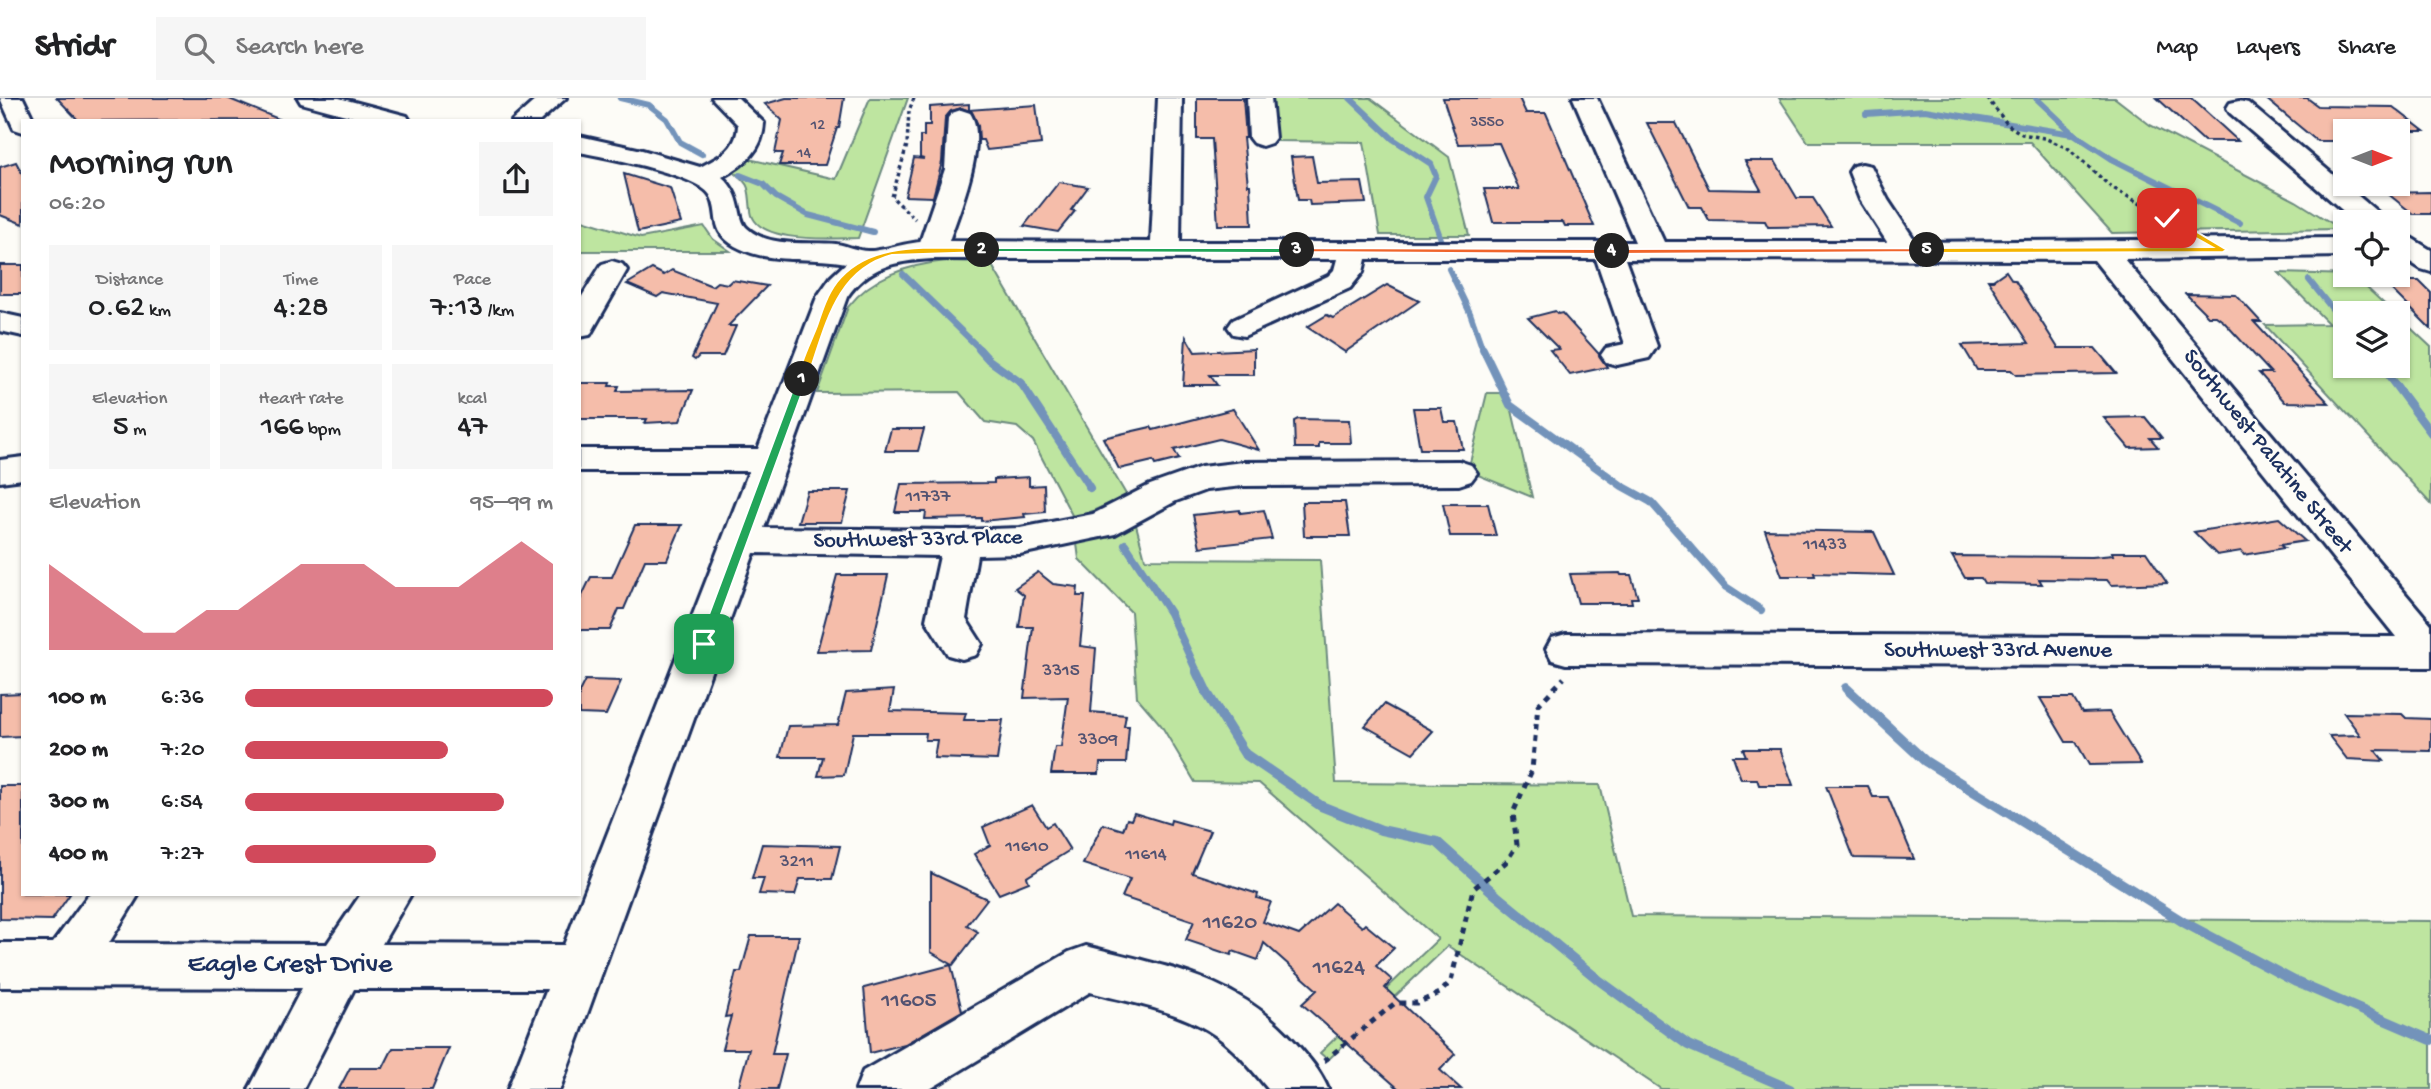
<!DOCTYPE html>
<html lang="en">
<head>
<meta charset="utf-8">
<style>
	:root { --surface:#fff; --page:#f6f6f6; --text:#202124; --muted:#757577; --line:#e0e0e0; --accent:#d1495b }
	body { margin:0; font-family:"Gochi Hand",sans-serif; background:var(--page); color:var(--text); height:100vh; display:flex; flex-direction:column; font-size:26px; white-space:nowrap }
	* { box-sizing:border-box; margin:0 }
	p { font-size:23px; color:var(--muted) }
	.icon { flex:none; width:38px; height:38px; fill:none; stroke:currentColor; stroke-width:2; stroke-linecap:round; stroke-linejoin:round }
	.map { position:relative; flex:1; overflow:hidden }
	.sheet { position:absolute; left:21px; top:21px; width:560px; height:777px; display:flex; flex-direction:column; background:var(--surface); border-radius:0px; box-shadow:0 2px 5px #0004 }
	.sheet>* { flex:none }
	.needle { width:46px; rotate:90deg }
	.fabs { position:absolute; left:2333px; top:21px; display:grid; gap:14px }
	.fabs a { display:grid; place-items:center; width:77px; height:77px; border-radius:0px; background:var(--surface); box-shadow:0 2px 5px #0004; font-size:35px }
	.pin { position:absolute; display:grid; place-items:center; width:60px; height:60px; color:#fff; margin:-30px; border-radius:14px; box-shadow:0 4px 10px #0006 }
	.km { position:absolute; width:35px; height:35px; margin:-18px; border-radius:50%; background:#222; color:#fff; font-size:19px; line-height:35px; text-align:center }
	.round { display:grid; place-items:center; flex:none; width:74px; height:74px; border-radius:0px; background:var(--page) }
	.head { display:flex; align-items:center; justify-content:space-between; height:119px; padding:0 28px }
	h1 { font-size:38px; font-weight:600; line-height:52px }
	.stats { display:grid; grid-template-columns:repeat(3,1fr); gap:10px; height:119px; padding:7px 28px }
	.stats div { display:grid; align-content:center; border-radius:0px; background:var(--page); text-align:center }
	.stats b { font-size:30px; font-weight:600 }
	.stats small { font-size:19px; font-weight:400 }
	.stats p { font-size:19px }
	.chart { height:196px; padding:14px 28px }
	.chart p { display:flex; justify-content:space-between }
	.chart svg { width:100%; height:126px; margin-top:7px; fill:var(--accent); opacity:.7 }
	ul { padding:0 28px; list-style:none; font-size:23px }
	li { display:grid; grid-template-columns:112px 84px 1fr; align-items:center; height:52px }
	li i { height:18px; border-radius:9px; background:var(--accent) }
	header { display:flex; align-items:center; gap:42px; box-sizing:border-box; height:98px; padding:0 35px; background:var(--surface); border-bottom:2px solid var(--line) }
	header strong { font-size:33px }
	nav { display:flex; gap:38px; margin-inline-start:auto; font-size:24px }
	.search { width:490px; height:63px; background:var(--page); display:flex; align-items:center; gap:18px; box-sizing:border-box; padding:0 24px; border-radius:0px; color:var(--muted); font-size:26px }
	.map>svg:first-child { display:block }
	.green { fill:#bee5a0; stroke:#6c8a7f; stroke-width:2 }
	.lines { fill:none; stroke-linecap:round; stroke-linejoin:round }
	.stream-far2 { stroke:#7393ba; stroke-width:6 }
	.stream-far1 { stroke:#7393ba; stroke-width:8 }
	.stream { stroke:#7393ba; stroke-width:10 }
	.building { fill:#f5bdaa; stroke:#1b2f5e; stroke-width:2 }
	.minor-casing { stroke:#1b2f5e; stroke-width:6 }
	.path-far1 { stroke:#1b2f5e; stroke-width:3.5; stroke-dasharray:3.5 3.5; stroke-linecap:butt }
	.path { stroke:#1b2f5e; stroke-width:5; stroke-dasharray:6 6; stroke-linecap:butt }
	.minor { fill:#fdfcf7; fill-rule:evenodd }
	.split-1 { fill:#22a559; stroke:#fff; stroke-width:2 }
	.split-2 { fill:#f5b400; stroke:#fff; stroke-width:2 }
	.split-3 { fill:#22a559; stroke:#fff; stroke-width:2 }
	.split-4 { fill:#f0652b; stroke:#fff; stroke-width:2 }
	.split-5 { fill:#f0652b; stroke:#fff; stroke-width:2 }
	.split-6 { fill:#f5b400; stroke:#fff; stroke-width:2 }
	.labels { text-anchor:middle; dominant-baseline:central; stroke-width:5; stroke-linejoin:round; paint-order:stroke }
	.far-number-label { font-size:16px; fill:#525271 }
	.number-label { font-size:19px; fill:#525271 }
	.street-label { font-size:23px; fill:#1b2f5e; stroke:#fdfcf7 }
	.near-number-label { font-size:23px; fill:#525271 }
	.near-street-label { font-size:28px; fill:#1b2f5e; stroke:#fdfcf7 }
</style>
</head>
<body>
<header>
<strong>Stridr</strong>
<div class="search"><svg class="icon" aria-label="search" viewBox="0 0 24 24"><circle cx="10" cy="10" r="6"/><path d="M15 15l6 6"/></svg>Search here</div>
<nav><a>Map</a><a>Layers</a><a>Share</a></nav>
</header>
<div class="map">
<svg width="2431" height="991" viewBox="0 0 2431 991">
	<rect width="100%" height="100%" fill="#fdfcf7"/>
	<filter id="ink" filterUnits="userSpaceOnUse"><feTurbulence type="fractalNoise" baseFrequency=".0143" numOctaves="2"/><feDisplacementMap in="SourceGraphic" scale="14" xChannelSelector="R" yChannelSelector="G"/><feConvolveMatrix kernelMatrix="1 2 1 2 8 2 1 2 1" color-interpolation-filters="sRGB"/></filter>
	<g filter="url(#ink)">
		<!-- green -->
		<g class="green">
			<path d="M 870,0 L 908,0 L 858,140 C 834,140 755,147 751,113 C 748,89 752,88 731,72 L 749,61 L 836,81 Z"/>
			<polygon points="1271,0 1370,0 1449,59 1469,137 1380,137 1364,44 1274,43"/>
			<polygon points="1779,0 2115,0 2150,27 2296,103 2341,131 2112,135 2030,44 1808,44"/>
			<polygon points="579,121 641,140 704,128 713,141 730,153 579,153"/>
			<path d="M 946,163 L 990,164 L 1127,398 L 1074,421 L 1033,343 L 1017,329 L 985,324 L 959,294 L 817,295 L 848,209 C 872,178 908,167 946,163 Z"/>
			<polygon points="2279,175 2353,177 2394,215 2345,215 2345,268 2398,268 2398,218 2431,249 2431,406 2265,227 2329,226"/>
			<polygon points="1487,295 1508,295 1532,399 1468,373"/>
			<polygon points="1135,423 1145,461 1320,462 1336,685 1600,687 1631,818 2431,823 2431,991 1661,991 1448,848 1328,962 1320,955 1438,841 1259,685 1195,684 1161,627 1137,599 1131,514 1079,461 1077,446 1098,440"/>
		</g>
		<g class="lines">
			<!-- stream-far2 -->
			<g class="stream-far2">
				<polyline points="620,0 649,7 667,21 680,44 702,56"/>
				<polyline points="1350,0 1393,41 1431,66 1436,78 1426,99 1442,144"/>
				<polyline points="2036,0 2074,36 2112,61 2240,125"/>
				<polyline points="1866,16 1925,12 2072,36"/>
				<polyline points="740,77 763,86 776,99 808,117 873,134"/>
				<polyline points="1449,171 1470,215 1483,252"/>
				<polyline points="903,176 981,252"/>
				<polyline points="2309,182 2345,227"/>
			</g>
			<!-- stream-far1 -->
			<g class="stream-far1">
				<polyline points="979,251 989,262 1021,285 1090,390"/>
				<polyline points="1483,251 1510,307 1622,388 1651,404 1726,489 1761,512"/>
				<polyline points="2381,268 2431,335"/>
				<polyline points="1125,446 1170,515 1198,576"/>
			</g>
			<!-- stream -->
			<g class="stream">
				<polyline points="1197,574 1207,595 1245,656 1321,708 1381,732 1437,744 1497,798 1600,883 1688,947 1790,991"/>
				<polyline points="1846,590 1925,663 2185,825 2296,884 2431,942"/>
			</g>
		</g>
		<!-- building -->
		<g class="building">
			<polygon points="57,0 227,0 281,22 79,23"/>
			<polygon points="786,0 844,0 839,30 837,30 825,67 779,67 783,55 775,55 782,22 765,6"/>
			<polygon points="1197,0 1243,0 1246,40 1243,40 1248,87 1250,87 1252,127 1218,127 1212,41 1197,41"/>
			<polygon points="1443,0 1519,0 1526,15 1546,15 1594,128 1565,128 1563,124 1493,124 1484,91 1519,91 1499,45 1458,46"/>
			<polygon points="2157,0 2191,0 2238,43 2204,43"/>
			<polygon points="2265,0 2307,0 2318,8 2393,9 2424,33 2345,33 2345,43 2317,43"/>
			<polygon points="969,6 969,12 1036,7 1041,46 987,52 983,42 979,42 978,27 972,14 962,10 951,13 945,20 942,64 933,99 905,98 914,60 924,61 920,60 920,38 924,38 924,27 930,27 930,9"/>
			<polygon points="1647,25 1676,25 1709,91 1761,92 1745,63 1775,63 1797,100 1813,100 1831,128 1768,129 1765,123 1709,122 1702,109 1689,109"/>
			<polygon points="1312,58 1317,85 1362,84 1366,105 1310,107 1309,102 1298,102 1291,59"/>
			<polygon points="16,64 23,77 23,126 0,117 0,69"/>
			<polygon points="624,76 670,90 681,125 638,134"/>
			<polygon points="1059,84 1088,89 1071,112 1075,113 1058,134 1024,128"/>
			<polygon points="2431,94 2431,116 2413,116 2387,95"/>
			<rect x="0" y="167" width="23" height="29"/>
			<polygon points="652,171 664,177 672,172 712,188 717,184 728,186 732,182 767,188 728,228 736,228 723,258 699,258 695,262 692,260 717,205 663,195 657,199 627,186"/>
			<polygon points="2006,173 2012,182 2015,182 2058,250 2095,250 2116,275 2016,277 2011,272 1977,272 1962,247 2029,245 1988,182 1993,182"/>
			<polygon points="2383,183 2419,183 2431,195 2431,231"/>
			<polygon points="1387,187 1419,203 1345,254 1307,229 1327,217 1333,220"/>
			<polygon points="2186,196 2236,197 2261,224 2254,224 2329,305 2285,304 2259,275 2271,275 2224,224 2216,218 2208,218"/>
			<polygon points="1555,213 1558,216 1562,215 1599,256 1607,269 1570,277 1550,252 1559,251 1528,220"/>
			<polygon points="1186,239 1195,254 1254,251 1254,277 1210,277 1217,287 1183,287"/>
			<polygon points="579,285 610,285 609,288 619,288 617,293 693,292 680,323 645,325 647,321 579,321"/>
			<polygon points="1413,310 1441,310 1444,324 1457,324 1463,351 1420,351"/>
			<polygon points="1233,311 1259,352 1219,341 1174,352 1179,361 1155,367 1153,363 1119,371 1103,340 1151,329 1153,332"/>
			<polygon points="2145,319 2162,340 2150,340 2158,349 2129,350 2104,320"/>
			<polygon points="1298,321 1349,322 1351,345 1319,345 1319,350 1295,350 1294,323"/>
			<polygon points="891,331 924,331 918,353 885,353"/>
			<polygon points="1029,379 1029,388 1044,387 1045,414 1024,416 1025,419 981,423 981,420 925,421 926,414 895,414 901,386 994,385 994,381"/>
			<polygon points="807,393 850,393 842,424 798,424"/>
			<polygon points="1302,404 1345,404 1350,438 1304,438"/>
			<polygon points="1443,406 1488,406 1496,438 1450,438"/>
			<polygon points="1240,412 1240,415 1264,412 1272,441 1200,449 1193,417"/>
			<polygon points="2279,420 2305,443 2280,447 2284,450 2244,457 2241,453 2217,457 2194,434"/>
			<polygon points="635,427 682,427 667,462 645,462 624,511 619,511 610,532 579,532 579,504 591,479 612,479"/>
			<polygon points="1765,432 1874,434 1894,477 1814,475 1815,478 1782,478"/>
			<polygon points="2112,454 2146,454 2167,485 2111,487 2107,482 2039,481 2042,486 1984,485 1981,480 1965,480 1952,458 2092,459 2113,457"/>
			<polygon points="1038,474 1053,486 1078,489 1077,498 1085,498 1080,548 1096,550 1091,614 1126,617 1124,628 1129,628 1126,665 1100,665 1099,676 1051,676 1055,649 1061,649 1068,599 1024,600 1033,529 1019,529 1024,497 1015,490"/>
			<polygon points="1620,475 1621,477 1631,477 1638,500 1631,500 1632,505 1578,505 1570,476"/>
			<polygon points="837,477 888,477 871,552 817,553"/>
			<polygon points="585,582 621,583 606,617 579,616 579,594"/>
			<polygon points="894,592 890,613 966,615 964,622 1003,622 997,662 934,660 937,642 925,642 926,635 853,635 844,677 818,678 823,659 780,659 788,628 838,627 846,595"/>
			<polygon points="23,595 23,638 0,639 0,596"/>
			<polygon points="2040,600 2073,600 2082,615 2109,614 2141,666 2089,667 2076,644 2066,644"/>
			<polygon points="1384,606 1433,633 1413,655 1365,628"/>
			<polygon points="2344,615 2402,616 2406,620 2431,621 2431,653 2375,652 2384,663 2347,661 2329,638 2360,637"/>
			<polygon points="1743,651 1780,651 1793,687 1759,687 1757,681 1741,681 1733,658 1746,658"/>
			<polygon points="0,688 23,688 23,796 70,796 52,822 0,821"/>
			<polygon points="1826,688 1868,688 1873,699 1888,699 1914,761 1854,760"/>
			<polygon points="1032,707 1046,729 1053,725 1070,752 1027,779 1029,784 999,796 974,756 990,747 983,729"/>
			<polygon points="1134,715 1170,726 1171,722 1210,733 1192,775 1258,796 1257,800 1271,804 1263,824 1299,837 1334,805 1362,829 1365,826 1394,850 1376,868 1392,882 1385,890 1455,956 1440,972 1461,991 1399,991 1302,906 1317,892 1264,845 1258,862 1233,853 1231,857 1186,842 1194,823 1122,799 1130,781 1083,766 1103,726 1123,732 1127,721 1131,722"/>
			<polygon points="762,746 840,748 832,781 800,781 795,797 759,796 764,780 752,780"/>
			<polygon points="931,775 987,801 967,827 978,834 953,867 931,854"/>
			<polygon points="751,838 799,838 772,956 786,956 777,991 738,991 749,951 722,951 731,918 725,919 736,874 741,874"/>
			<polygon points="951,867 962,913 905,946 870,955 864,890"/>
			<polygon points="393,950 449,950 432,991 339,991 350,970 383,970"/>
		</g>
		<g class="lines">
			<!-- minor casing -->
			<g class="minor-casing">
				<g id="minor">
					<polygon points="0,0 23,0 34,23 23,23 23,34 14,31"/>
					<polygon points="298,0 339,0 407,18 410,23 368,23 301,5"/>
					<polygon points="538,0 566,0 540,23 512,23"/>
					<path d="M 712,0 L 738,0 L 764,25 C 763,52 745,67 722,79 C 744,98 736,120 747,130 C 770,151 808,143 836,146 C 846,147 857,153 868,153 C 878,154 906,145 920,144 L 945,71 L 948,20 L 952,15 L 961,12 L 970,15 C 989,42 959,114 949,143 L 1151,144 L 1158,0 L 1182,0 L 1180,144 L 1635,144 L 1573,0 L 1597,0 L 1664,144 L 1887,144 L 1860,102 L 1849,74 L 1853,68 L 1862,66 L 1871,68 L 1888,102 L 1916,144 L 2345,140 L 2345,158 L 2124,161 L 2431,526 L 2431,569 L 1566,566 L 1552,562 L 1546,551 L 1552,540 L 1566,536 L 2396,539 L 2094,162 L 1625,161 L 1657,248 L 1649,260 L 1617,267 L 1606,264 L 1601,257 L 1606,250 L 1625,246 L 1596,161 L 1366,161 L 1363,174 L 1350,190 L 1244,238 L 1233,236 L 1228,229 L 1233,222 L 1328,178 L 1334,172 L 1337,161 L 932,161 C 896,163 868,168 847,199 L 764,430 L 961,432 L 1020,430 L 1093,416 L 1150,387 L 1201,369 L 1243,364 L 1459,363 L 1471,367 L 1477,375 L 1471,383 L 1459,387 L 1243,388 L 1206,392 L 1176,403 L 1115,436 L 1020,456 L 977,457 L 966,521 L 982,546 L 976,557 L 962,561 L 948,557 L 926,522 L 940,458 L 754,455 L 560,991 L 508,991 L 547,891 L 354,891 L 303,991 L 249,991 L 302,890 L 0,889 L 0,845 L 53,845 L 89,796 L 139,796 L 109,845 L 327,846 L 361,796 L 411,796 L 382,846 L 564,847 L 749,373 L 579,373 L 579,351 L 758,351 L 817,199 L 831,179 L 846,165 C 809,158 769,167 735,148 C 708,132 721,116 710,97 C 697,76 605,59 579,54 L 579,38 L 642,52 L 700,69 C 720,59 737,51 738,27 Z"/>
					<polygon points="1247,0 1271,0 1275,40 1271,45 1262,48 1253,45 1249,40"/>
					<polygon points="2239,3 2248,5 2382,118 2386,124 2356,124 2230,15 2227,10 2230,5"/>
					<polygon points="2398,135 2408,138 2431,152 2431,174 2421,171 2398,156"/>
					<polygon points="612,163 622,166 627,172 590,237 579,239 579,203 602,166"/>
					<polygon points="0,215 23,220 23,238 0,233"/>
					<polygon points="23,359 23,381 0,384 0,362"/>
					<path d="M 1086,848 C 1167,869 1235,878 1294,943 C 1308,959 1320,972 1328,991 L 1268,991 C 1254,974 1240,957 1223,943 C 1186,913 1135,906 1090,894 L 930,991 L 856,991 L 863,973 L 1069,854 Z"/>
				</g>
			</g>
			<!-- path-far1 -->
			<g class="path-far1">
				<polyline points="914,0 909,13 907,47 892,99 915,121"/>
				<polyline points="1987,0 2008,27 2022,36 2044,40 2068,50 2111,89 2180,128"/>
			</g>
			<!-- path -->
			<polyline class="path" points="1324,963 1395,905 1417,905 1440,895 1451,883 1473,791 1506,764 1517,747 1513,715 1532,672 1538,607 1564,580"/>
			<!-- minor -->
			<use href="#minor" class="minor"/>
		</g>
	</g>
	<!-- split-1 -->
	<polygon class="split-1" points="802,279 807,281 710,546 708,549 700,549 698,546 797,281"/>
	<!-- split-2 -->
	<path class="split-2" d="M 982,150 L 985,154 L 892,157 C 834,172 825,232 807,281 L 799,284 C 798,268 811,244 817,228 C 822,213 827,197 837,184 C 871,141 933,151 982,150 Z"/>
	<!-- split-3 -->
	<polygon class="split-3" points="982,150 1297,150 1301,152 1297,155 979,154"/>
	<!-- split-4 -->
	<polygon class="split-4" points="1297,150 1612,151 1617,153 1612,156 1294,154"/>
	<!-- split-5 -->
	<polygon class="split-5" points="1927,150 1930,154 1612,156 1608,153 1612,151"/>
	<!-- split-6 -->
	<polygon class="split-6" points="2164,118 2170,118 2227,152 2223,154 1927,155 1923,152 1927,150 2212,149 2164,122"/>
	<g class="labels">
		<!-- far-number labels -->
		<g class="far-number-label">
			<text x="1487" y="25">3550</text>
			<text x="818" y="28">12</text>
			<text x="804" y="56">14</text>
		</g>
		<!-- number labels -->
		<g class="number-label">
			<text x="928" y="399">11737</text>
			<text x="1825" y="447">11433</text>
			<text x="1061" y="573">3315</text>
			<text x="1098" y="642">3309</text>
			<text x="1027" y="749">11610</text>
			<text x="1146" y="757">11614</text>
			<text x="797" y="764">3211</text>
		</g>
		<!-- street labels -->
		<g class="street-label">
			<text transform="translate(2267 354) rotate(51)">Southwest Palatine Street</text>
			<text transform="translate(918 442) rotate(-1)">Southwest 33rd Place</text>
			<text x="1998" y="553">Southwest 33rd Avenue</text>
		</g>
		<!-- near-number labels -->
		<g class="near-number-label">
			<text x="1230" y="825">11620</text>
			<text x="1339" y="870">11624</text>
			<text x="909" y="903">11605</text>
		</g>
		<!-- near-street labels -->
		<g class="near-street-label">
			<text x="290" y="867">Eagle Crest Drive</text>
		</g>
	</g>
</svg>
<div class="fabs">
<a><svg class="needle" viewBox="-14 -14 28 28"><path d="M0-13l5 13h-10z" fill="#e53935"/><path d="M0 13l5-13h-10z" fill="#757577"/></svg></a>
<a><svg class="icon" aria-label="locate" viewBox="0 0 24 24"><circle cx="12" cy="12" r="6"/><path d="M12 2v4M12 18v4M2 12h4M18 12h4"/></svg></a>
<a><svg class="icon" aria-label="layers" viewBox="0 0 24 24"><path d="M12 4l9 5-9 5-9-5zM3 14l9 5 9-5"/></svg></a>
</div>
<div class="pin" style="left:704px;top:546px;background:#1e9e55"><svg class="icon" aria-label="arrive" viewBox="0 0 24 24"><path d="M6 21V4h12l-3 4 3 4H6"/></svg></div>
<div class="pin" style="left:2167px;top:120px;background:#d93025"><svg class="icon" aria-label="check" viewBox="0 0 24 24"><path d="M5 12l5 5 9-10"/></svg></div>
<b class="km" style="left:802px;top:281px">1</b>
<b class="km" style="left:982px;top:152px">2</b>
<b class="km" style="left:1297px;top:152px">3</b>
<b class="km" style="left:1612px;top:153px">4</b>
<b class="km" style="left:1927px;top:152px">5</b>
<section class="sheet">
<div class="head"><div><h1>Morning run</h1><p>06:20</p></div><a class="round"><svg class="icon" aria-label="share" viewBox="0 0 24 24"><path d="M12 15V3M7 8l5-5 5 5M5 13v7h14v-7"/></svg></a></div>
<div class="stats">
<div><p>Distance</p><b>0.62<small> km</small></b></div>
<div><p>Time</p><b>4:28</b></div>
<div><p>Pace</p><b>7:13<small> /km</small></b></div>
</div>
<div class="stats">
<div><p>Elevation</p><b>5<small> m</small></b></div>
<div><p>Heart rate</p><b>166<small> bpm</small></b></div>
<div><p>kcal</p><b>47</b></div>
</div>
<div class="chart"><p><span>Elevation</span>95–99 m</p>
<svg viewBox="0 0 160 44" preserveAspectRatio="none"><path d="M0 44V14L10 22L20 30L30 38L40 38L50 30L60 30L70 22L80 14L90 14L100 14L110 22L120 22L130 22L140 14L150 6L160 14V44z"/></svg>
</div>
<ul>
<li><b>100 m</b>6:36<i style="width:100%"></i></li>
<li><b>200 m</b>7:20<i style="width:66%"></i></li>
<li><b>300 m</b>6:54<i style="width:84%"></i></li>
<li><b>400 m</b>7:27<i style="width:62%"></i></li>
</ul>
</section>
</div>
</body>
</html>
